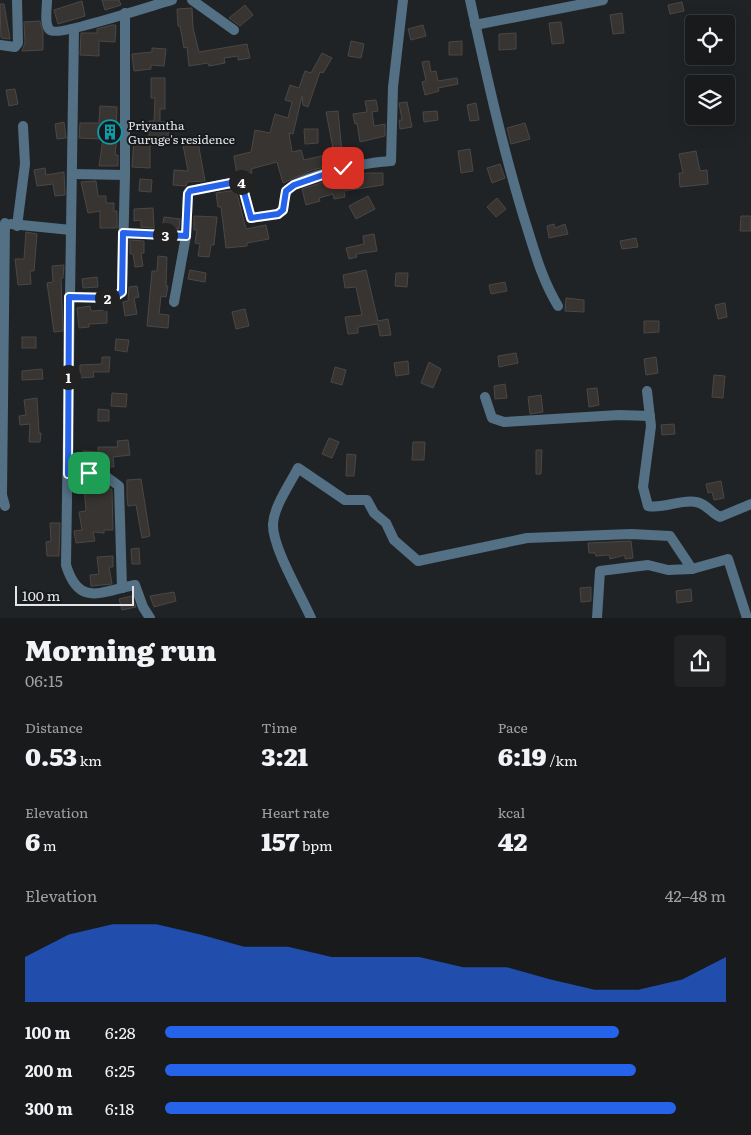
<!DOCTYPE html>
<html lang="en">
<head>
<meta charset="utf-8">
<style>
	:root { --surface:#181a1c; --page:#212325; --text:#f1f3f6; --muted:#9fa1a3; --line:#36383b; --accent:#2563eb }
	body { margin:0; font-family:Literata,serif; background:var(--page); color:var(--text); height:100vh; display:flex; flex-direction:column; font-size:19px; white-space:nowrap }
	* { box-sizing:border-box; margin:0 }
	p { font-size:16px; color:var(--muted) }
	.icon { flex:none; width:28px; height:28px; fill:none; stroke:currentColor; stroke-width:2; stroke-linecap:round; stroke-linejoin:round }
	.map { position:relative; height:618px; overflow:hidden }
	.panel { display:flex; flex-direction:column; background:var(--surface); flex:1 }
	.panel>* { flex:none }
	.controls { position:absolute; left:685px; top:15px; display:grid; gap:10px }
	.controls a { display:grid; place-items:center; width:50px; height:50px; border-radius:5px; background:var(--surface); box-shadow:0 5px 20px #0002,0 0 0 1px var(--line); font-size:25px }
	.scale { position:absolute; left:15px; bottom:12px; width:119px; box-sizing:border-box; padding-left:5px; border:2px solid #e4e5e8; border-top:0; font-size:14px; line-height:18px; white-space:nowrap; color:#e4e5e8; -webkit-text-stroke:4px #17191d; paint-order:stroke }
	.pin { position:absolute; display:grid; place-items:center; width:42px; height:42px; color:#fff; margin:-21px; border-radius:10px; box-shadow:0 2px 8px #0006 }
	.km { position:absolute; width:25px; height:25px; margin:-12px; border-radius:50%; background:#222; color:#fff; font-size:14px; line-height:25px; text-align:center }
	.round { display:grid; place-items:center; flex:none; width:52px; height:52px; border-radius:5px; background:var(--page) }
	.overview { display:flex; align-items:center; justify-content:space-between; height:85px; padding:0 25px }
	h1 { font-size:28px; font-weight:800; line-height:38px }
	.figures { display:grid; grid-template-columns:repeat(3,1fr); gap:8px; height:85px; padding:5px 25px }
	.figures div { display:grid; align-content:center }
	.figures b { font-size:25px; font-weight:800 }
	.figures small { font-size:14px; font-weight:400 }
	.figures p { font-size:14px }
	.chart { height:140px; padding:10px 25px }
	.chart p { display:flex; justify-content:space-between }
	.chart svg { width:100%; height:90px; margin-top:5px; fill:var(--accent); opacity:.7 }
	ul { padding:0 25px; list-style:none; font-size:16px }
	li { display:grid; grid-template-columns:80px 60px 1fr; align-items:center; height:38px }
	li i { height:12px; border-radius:6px; background:var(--accent) }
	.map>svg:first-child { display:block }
	.building { fill:#383431; stroke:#4b4744 }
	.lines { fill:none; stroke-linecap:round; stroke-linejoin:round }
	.minor { stroke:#537085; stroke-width:10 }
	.route-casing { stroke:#fff; stroke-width:10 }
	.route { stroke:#2563eb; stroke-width:6 }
	.labels { text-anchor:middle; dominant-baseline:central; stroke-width:4; stroke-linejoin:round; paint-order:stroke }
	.poi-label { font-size:12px; fill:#e4e5e8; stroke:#17191d; text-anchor:start }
</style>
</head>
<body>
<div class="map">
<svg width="751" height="618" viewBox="0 0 751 618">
	<rect width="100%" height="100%" fill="#202326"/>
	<!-- building -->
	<g class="building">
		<polygon points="102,0 119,0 121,5 105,10"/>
		<polygon points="82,1 85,16 58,24 54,10"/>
		<polygon points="682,2 684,11 670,14 668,5"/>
		<polygon points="0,4 4,4 10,39 1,38"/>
		<polygon points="245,5 253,15 240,26 229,18"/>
		<polygon points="192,8 193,28 199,52 247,44 250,58 238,60 238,56 224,58 225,63 209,66 208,63 189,66 187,47 184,48 180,26 178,26 177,9"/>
		<polygon points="622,13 624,33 613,34 610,15"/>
		<polygon points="40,21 43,32 43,50 22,51 25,43 24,22"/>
		<polygon points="561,22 564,43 552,44 549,23"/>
		<polygon points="112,25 116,25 115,42 99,41 99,56 80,55 81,33 97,33 97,29"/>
		<polygon points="423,25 426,36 411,40 408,29"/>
		<polygon points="516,33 516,49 499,50 499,34"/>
		<polygon points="351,41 364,44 361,58 348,56"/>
		<polygon points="462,41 462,55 449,55 449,42"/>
		<polygon points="152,48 166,49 164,66 151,65 151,69 134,71 132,54 152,52"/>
		<polygon points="322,53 332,58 323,73 320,72 308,107 303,105 302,96 293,134 289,133 292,152 301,150 304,160 334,153 326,112 338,111 342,152 352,151 354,160 312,170 283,183 277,162 251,169 252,173 237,175 234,156 251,152 255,130 270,133 275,114 288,118 292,102 285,100 290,85 299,88 305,71 311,73"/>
		<polygon points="429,61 431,72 436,71 438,81 457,78 458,84 438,88 439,91 425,95 422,82 426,81 422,62"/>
		<polygon points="151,78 165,78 165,109 160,109 160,122 169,122 168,137 149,137 149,121 154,121 155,98 151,98"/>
		<polygon points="15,89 18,104 9,106 6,90"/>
		<polygon points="376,100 378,111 372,112 374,126 385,124 385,136 360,142 357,123 355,124 353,114 367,112 365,101"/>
		<polygon points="407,102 412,127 400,129 399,120 402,120 399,103"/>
		<polygon points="476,103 479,120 470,121 467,105"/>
		<polygon points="100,106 117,107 116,127 118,127 115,155 118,155 118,166 99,166 103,139 79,138 80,123 99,123"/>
		<polygon points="437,111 438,120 424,122 423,112"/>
		<polygon points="64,122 66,138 57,139 55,124"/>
		<polygon points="525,123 530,139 511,144 507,128"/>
		<polygon points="304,129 318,129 318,143 305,144"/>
		<polygon points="134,138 150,140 150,168 132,167"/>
		<polygon points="198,142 205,181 187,182 186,186 173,185 174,170 188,171 183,145"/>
		<polygon points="470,149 473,171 461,173 458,151"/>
		<polygon points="696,151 700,171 707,170 708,184 680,187 679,173 683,173 679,154"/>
		<polygon points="500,164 505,178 492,183 487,168"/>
		<polygon points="45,168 46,175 64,172 65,195 55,196 53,184 37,186 34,170"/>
		<polygon points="367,173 383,173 383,185 344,191 345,197 334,199 333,194 319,198 320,201 306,205 302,189 330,180"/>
		<polygon points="140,179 152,180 151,192 139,191"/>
		<polygon points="96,181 98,196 106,196 106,203 114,203 114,211 117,211 117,228 100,228 100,211 88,213 81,182"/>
		<polygon points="236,190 246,229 266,225 269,239 247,243 247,246 226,248 221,207 218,207 216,193"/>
		<polygon points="368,196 375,209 356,219 349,206"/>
		<polygon points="497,198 506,209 496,217 487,207"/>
		<polygon points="153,208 154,228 141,227 141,220 134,221 134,209"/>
		<polygon points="194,216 217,217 214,245 211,245 209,257 198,256 200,244 195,243 197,230 194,230"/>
		<polygon points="741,216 751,216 751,231 740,231"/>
		<polygon points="164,217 180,219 179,229 162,228"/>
		<polygon points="554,224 555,228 565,224 568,234 549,238 547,226"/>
		<polygon points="26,232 37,234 34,271 30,271 31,284 18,285 15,259 24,259"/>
		<polygon points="374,234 377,251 356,254 357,257 349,259 346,248 364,244 363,236"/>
		<polygon points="636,238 638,247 622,249 620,241"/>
		<polygon points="130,240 144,241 144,253 141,253 143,266 135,267 133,254 130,254"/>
		<polygon points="158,256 167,257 166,286 168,286 166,297 161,296 159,314 169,315 168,328 147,326 152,271 157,271"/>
		<polygon points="64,265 63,278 61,278 63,331 54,332 47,283 53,282 52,266"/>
		<polygon points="190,270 206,273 205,282 188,279"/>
		<polygon points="366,270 378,321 388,319 391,335 380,336 378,324 358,327 358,333 348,334 345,317 362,315 356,287 345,288 343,275"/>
		<polygon points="396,273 408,273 407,287 395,286"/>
		<polygon points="97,277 98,287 83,288 82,279"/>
		<polygon points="505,282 507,291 491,294 489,285"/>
		<polygon points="137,286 139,297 134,298 137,314 125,316 123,302 128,301 129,287"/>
		<polygon points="566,298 584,300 584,312 565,311"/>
		<polygon points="725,303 727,317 718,319 715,305"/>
		<polygon points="90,306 91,311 107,310 107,323 89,324 89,327 79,328 77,308"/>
		<polygon points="245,309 249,326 236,329 232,312"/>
		<polygon points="644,321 659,321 659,332 644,333"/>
		<rect x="22" y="337" width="14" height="11"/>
		<polygon points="116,339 129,340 127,352 115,350"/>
		<polygon points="516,353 518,363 499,367 498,356"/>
		<polygon points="102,357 110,357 109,372 93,372 94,377 80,378 80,365 102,364"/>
		<polygon points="656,357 658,373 646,375 644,359"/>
		<polygon points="408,361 409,374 396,376 394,363"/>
		<polygon points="429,362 441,369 433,388 421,383"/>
		<polygon points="335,367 346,370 342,385 331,382"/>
		<polygon points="42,369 43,379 22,380 22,371"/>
		<polygon points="714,375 725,376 723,398 712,397"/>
		<polygon points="505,384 507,398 495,399 494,386"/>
		<polygon points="597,388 599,405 589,407 587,389"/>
		<polygon points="112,393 127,394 126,407 111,406"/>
		<polygon points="541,395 543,412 530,414 528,397"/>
		<polygon points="37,398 39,433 41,433 40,442 29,442 30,424 20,425 19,416 26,415 24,400"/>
		<polygon points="98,409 109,410 109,421 98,421"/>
		<polygon points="674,424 675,434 662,435 661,425"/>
		<polygon points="329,438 339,442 332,458 322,454"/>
		<polygon points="128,440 130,455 113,457 114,467 82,466 83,451 98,452 98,447 118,447 117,441"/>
		<polygon points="413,442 425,442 424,460 412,460"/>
		<polygon points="536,450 542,450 541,474 536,474"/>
		<polygon points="347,454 356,455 354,476 346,476"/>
		<polygon points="141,479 150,536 142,538 136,505 128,506 127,497 127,480"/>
		<polygon points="79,481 95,482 95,485 106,485 112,490 113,530 104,530 104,533 93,532 95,541 76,543 74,531 82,530 79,512 86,511 84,486 80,487"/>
		<polygon points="721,481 724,498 714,500 712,492 708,493 706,484"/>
		<polygon points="50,523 60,523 59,556 47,556 46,542 51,541"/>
		<polygon points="631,541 633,558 625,559 625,555 610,559 609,555 596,556 595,553 589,553 588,543"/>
		<polygon points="139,548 140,564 132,564 131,549"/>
		<polygon points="113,556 113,567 109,567 112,584 91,586 90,575 99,574 97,557"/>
		<polygon points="591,587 591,601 581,602 580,588"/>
		<polygon points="691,589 692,601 677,603 676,591"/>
		<polygon points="174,592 176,601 154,607 150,596"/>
		<polygon points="132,596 136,607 122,610 119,599"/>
	</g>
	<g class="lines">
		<!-- minor -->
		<g class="minor">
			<path d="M 47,0 C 47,8 44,25 50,30 C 57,37 157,4 172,0"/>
			<polyline points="192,0 234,30"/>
			<path d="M 470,0 C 486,73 502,146 524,218 C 534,249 541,278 558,306"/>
			<polyline points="475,25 603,0"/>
			<path d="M 74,29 L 66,565 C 79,608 102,591 135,585 L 143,607 L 150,618"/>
			<polyline points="0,45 15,47 18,43 17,0"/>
			<polyline points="73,174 125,175"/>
			<polyline points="5,223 2,495 5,506"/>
			<polyline points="11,224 71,230"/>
			<polyline points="17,226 25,164 23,126"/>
			<polyline points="123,233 186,236"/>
			<polyline points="69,297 113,298 122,292 125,175 125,13"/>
			<path d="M 174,302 L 186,236 L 188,193 L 190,191 L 241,181 L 251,218 L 278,214 L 283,210 C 284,205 284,195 287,191 C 298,175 372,162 391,161 L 393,87 L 403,0"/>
			<path d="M 647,391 L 651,426 L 643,487 L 648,506 C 664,509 681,499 696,502 C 707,504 711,513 720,517 L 751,504"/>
			<polyline points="485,397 492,418 504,422 619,415 650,416"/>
			<polyline points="68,474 104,475 119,486 122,588"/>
			<path d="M 311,618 C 301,595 272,547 273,524 C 274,506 290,484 298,468 L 345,500 L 367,500 L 374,513 L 386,523 L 394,540 L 418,561 L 527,538 L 631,534 L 670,536 L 692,569"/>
			<polyline points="597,618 600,571 648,565 668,570 692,569 728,559 747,618"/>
		</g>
	</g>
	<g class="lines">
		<!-- route casing -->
		<g class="route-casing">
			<polyline id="route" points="89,473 68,474 69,297 113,298 122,292 123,233 186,236 188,194 190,191 241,181 251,218 278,214 283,210 286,191 294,185 343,168"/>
		</g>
		<!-- route -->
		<use href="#route" class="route"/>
	</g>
	<!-- icons -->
	<defs>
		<g id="building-ring" transform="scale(1.25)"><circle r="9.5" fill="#17191d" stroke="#0f9aa8" stroke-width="1.5"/><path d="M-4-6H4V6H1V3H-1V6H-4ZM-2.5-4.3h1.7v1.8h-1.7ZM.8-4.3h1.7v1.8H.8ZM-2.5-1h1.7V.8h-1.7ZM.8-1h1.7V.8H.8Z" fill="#0f9aa8"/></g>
	</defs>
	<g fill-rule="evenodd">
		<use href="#building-ring" x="110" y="132"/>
	</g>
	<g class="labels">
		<!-- poi labels -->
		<g class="poi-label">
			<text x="128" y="125">Priyantha<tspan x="128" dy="14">Guruge's residence</tspan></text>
		</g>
	</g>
</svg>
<div class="controls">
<a><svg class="icon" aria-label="locate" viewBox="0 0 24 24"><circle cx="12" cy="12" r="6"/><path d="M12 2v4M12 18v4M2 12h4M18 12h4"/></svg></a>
<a><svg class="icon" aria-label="layers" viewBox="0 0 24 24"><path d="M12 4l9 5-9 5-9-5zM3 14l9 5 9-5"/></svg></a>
</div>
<div class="scale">100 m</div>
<div class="pin" style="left:89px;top:473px;background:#1e9e55"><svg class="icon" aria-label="arrive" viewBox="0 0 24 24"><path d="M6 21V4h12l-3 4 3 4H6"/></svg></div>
<div class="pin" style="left:343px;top:168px;background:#d93025"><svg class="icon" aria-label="check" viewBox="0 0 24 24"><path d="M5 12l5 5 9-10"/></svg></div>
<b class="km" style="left:68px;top:377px">1</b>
<b class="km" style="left:107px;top:298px">2</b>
<b class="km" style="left:165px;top:235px">3</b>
<b class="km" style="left:241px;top:182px">4</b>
</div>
<section class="panel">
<div class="overview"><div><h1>Morning run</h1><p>06:15</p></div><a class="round"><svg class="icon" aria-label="share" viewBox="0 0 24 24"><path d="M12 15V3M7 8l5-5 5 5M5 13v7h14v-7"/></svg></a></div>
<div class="figures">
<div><p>Distance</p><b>0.53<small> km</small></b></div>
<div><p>Time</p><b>3:21</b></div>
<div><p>Pace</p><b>6:19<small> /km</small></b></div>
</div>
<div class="figures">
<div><p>Elevation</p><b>6<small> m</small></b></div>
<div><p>Heart rate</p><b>157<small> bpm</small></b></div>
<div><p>kcal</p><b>42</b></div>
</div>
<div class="chart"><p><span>Elevation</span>42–48 m</p>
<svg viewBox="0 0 160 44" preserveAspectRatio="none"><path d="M0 44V22L10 11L20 6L30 6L40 11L50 17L60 17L70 22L80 22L90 22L100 27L110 27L120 33L130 38L140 38L150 33L160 22V44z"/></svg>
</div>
<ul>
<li><b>100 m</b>6:28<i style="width:81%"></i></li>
<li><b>200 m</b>6:25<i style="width:84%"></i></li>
<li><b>300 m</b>6:18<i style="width:91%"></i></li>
</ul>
</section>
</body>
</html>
